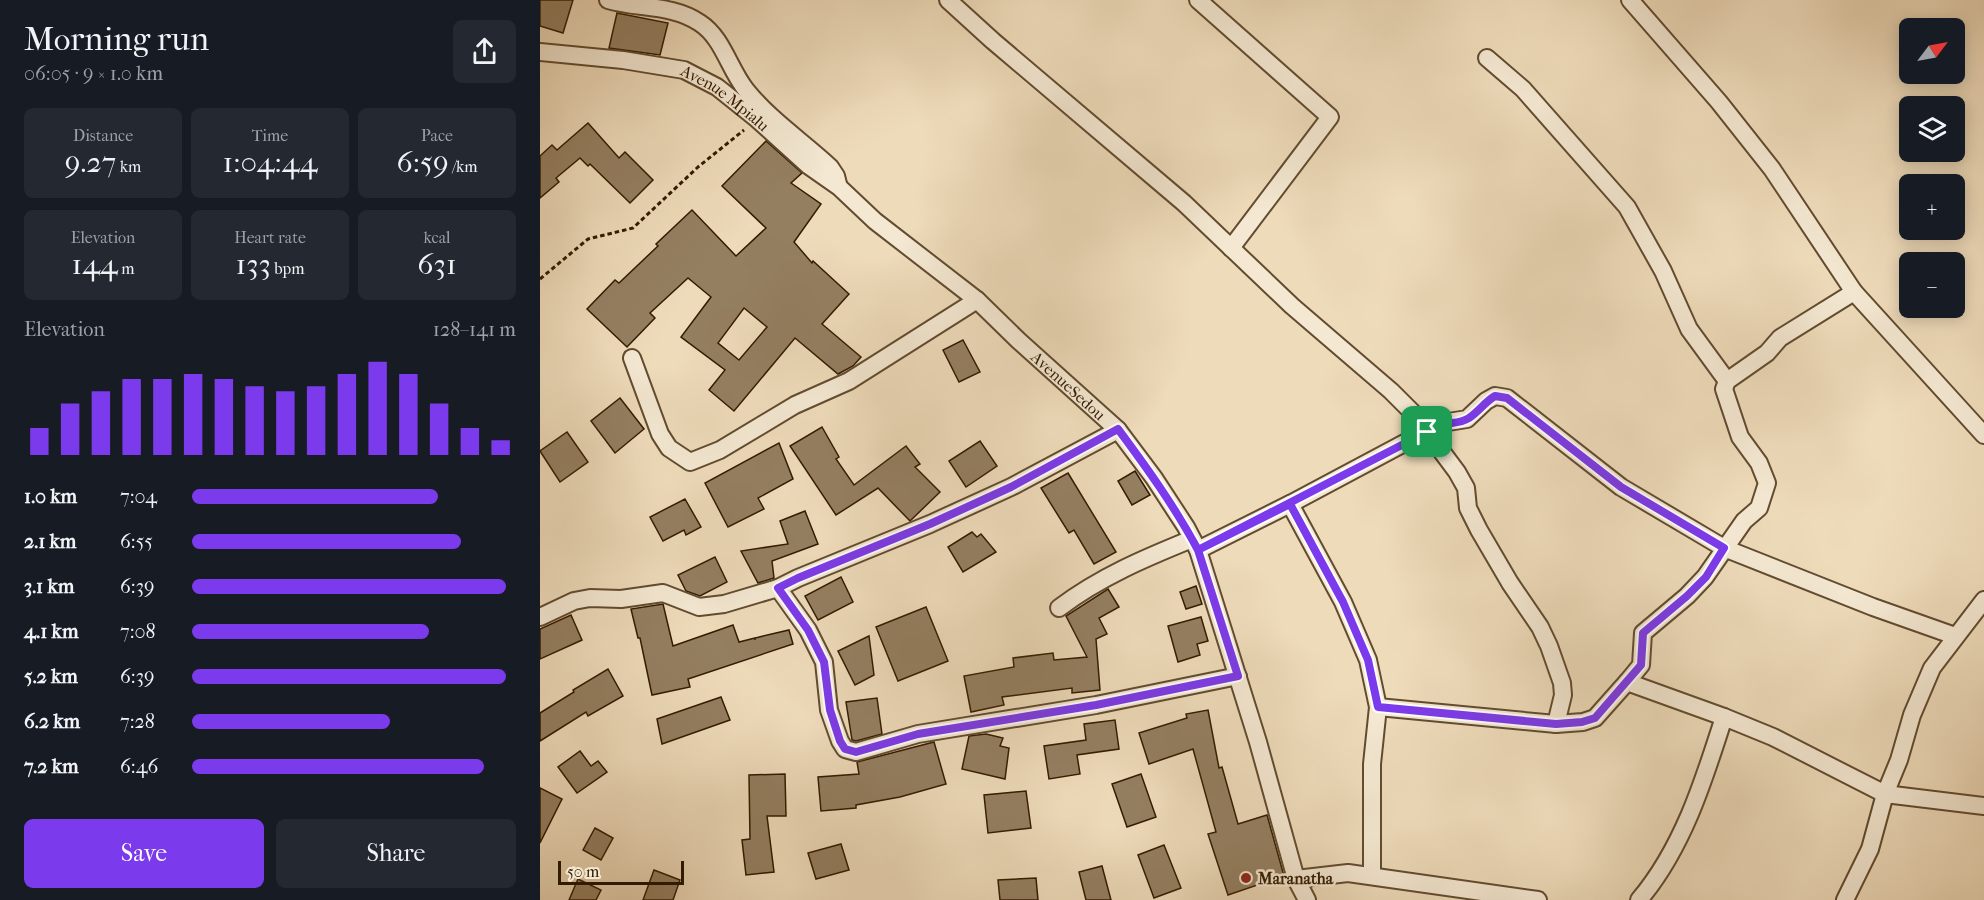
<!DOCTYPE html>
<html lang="en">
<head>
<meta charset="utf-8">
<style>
	:root { --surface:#171b24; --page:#242831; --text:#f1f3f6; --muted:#9ea1a6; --accent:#7c3aed }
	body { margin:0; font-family:"IM FELL French Canon",serif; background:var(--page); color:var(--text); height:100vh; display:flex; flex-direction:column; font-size:22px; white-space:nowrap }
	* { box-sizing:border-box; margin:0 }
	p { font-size:20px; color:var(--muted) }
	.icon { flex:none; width:33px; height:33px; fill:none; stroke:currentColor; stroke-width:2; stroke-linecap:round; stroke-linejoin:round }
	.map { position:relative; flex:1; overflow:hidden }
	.sheet { display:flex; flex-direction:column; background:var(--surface); width:540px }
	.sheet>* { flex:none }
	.needle { width:39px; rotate:58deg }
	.fabs { position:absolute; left:1359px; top:18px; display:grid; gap:12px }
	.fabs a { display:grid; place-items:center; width:66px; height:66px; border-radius:9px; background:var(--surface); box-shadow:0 3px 15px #0003; font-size:30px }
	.scale { position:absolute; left:18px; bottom:15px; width:126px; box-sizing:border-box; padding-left:6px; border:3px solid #331b01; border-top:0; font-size:16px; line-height:21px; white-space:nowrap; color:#331b01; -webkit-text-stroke:4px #f4e8d2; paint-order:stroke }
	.pin { position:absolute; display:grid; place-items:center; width:51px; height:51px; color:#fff; margin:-26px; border-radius:12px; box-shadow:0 3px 9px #0006 }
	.round { display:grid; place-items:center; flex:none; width:63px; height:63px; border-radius:9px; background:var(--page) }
	.overview { display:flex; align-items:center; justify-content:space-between; height:102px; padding:0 24px }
	h1 { font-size:33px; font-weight:600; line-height:45px }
	.metrics { display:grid; grid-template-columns:repeat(3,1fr); gap:9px; height:102px; padding:6px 24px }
	.metrics div { display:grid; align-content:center; border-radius:9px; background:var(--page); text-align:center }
	.metrics b { font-size:30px; font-weight:600 }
	.metrics small { font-size:16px; font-weight:400 }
	.metrics p { font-size:16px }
	.chart { height:168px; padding:12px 24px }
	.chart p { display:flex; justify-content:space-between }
	.chart svg { width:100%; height:108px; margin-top:6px; stroke:var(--accent); stroke-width:6 }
	.primary-button { display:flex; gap:12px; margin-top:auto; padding:12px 24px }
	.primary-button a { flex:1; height:69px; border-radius:9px; background:var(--accent); color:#fff; font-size:24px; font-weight:600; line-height:69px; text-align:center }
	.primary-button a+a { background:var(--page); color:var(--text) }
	ul { padding:0 24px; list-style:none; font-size:20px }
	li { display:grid; grid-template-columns:96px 72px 1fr; align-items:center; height:45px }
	li i { height:15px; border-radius:8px; background:var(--accent) }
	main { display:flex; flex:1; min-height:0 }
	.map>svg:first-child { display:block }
	.building { fill:#947f61; stroke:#331b01; stroke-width:1.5; fill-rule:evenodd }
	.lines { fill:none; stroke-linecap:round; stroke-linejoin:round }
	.street-casing { stroke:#624b2f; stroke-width:20 }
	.path { stroke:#331b01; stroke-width:3; stroke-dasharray:4.5 3; stroke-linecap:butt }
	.street { stroke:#f4e8d2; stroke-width:16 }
	.route-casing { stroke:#fff; stroke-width:12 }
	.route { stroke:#7c3aed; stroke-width:8 }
	.poi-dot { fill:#8f2418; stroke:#f4e8d2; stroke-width:2 }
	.labels { text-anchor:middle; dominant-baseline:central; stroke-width:5; stroke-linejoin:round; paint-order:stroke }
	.street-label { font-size:16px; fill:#331b01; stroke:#f4e8d2 }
	.poi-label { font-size:16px; font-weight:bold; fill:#331b01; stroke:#f4e8d2; text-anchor:start }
</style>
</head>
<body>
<main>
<section class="sheet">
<div class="overview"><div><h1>Morning run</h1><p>06:05 · 9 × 1.0 km</p></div><a class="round"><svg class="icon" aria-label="share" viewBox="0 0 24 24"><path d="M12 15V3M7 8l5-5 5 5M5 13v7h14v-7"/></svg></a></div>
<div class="metrics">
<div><p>Distance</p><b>9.27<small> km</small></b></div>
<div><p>Time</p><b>1:04:44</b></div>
<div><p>Pace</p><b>6:59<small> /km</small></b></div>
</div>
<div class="metrics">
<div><p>Elevation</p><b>144<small> m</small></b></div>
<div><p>Heart rate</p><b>133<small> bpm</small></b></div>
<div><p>kcal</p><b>631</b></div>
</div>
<div class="chart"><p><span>Elevation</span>128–141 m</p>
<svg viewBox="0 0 160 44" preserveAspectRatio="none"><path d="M5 44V33M15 44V23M25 44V18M35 44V13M45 44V13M55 44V11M65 44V13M75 44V16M85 44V18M95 44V16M105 44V11M115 44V6M125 44V11M135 44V23M145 44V33M155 44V38"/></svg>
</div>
<ul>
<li><b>1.0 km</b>7:04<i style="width:76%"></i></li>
<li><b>2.1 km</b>6:55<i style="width:83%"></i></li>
<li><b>3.1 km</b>6:39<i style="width:97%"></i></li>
<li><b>4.1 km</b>7:08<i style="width:73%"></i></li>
<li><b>5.2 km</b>6:39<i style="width:97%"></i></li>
<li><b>6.2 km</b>7:28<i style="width:61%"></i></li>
<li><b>7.2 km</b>6:46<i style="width:90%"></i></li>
</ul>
<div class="primary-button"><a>Save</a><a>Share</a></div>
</section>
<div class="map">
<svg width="1444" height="900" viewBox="0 0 1444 900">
	<rect width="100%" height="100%" fill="#eedbba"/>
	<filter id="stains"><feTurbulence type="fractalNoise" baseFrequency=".00333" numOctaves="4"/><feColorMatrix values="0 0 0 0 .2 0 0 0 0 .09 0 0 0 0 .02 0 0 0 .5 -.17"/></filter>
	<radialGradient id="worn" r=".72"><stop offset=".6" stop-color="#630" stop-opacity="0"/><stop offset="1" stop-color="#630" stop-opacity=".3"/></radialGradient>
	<!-- building -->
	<g class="building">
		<polygon points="0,0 33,0 23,33 0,26"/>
		<polygon points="77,13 128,23 120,55 69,48"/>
		<polygon points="48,123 79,158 85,152 113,180 90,203 50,164 48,166 40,158 16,178 19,182 0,198 0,156 12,145 17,150"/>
		<path d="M 226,141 L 262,173 L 251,183 L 281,204 L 254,242 L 272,263 L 273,261 L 309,294 L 282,324 L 321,357 L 313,366 L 298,374 L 255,338 L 194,411 L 169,390 L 185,370 L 141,337 L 171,297 L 148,278 L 110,313 L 115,318 L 87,347 L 47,309 L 75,280 L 79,283 L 118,246 L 116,244 L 152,210 L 196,256 L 226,228 L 182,186 ZM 204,308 L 227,327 L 199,360 L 178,343 Z"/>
		<polygon points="423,340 440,372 419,382 403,350"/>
		<polygon points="80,398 104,429 75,453 51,421"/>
		<polygon points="282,427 299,457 296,459 314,485 366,446 380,464 375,467 400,492 370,521 338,488 296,515 250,446"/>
		<polygon points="27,432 48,462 20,482 0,451"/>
		<polygon points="440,441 457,466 426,487 409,461"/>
		<polygon points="239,443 253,479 218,498 224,509 188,527 165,483"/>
		<polygon points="595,471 610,495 592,505 578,481"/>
		<polygon points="528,473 576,552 554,564 534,530 529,533 501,488"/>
		<polygon points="145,499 161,527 146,535 144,530 123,541 110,517"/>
		<polygon points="265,511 278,544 232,561 234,578 218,583 201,551 248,544 240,521"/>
		<polygon points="432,532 437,537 441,534 456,552 423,572 408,547"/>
		<polygon points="175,557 187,582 160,596 146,591 138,575"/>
		<polygon points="301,577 313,602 278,620 265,596"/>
		<polygon points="656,586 662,604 646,609 640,592"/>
		<polygon points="568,589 579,607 559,618 567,634 556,639 560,690 532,693 532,688 462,697 464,705 431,712 424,676 474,667 473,658 513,653 514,660 547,657 526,616"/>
		<polygon points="123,604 133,646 193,625 199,642 215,638 215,640 215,638 249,630 253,644 148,679 150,687 112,695 100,638 98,638 91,609"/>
		<polygon points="386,607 408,661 358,681 336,627"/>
		<polygon points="31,615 42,640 0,659 0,629"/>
		<polygon points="661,617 668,641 657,644 660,655 638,662 628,626"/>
		<polygon points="329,636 334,675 315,685 298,651"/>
		<polygon points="68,669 83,696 48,716 46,712 0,741 0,713 34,692 33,690"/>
		<polygon points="181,697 190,720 122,744 117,719"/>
		<polygon points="337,698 342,734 316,741 312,740 306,702"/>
		<polygon points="668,710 679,768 682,767 698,824 727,815 744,876 688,895 668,834 676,832 653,749 609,764 599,733 647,718 646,714"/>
		<polygon points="575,720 579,749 537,755 540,774 509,779 504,746 546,740 544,724"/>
		<polygon points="446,734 463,738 460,746 469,748 465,779 422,769 429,736"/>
		<polygon points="394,742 406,784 360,797 316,805 316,808 281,811 278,777 319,774 317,762"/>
		<polygon points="40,751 51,766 58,761 67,772 37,793 18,767"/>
		<polygon points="245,774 246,816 227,816 234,872 206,875 202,840 210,839 209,775"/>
		<polygon points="601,774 616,817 587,827 572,784"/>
		<polygon points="0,788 22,799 0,843"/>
		<polygon points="486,791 491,828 448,833 444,795"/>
		<polygon points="55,828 73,838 61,860 43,850"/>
		<polygon points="301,844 309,870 276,879 268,853"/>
		<polygon points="624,845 641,888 614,898 598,855"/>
		<polygon points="562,866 571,900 546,900 539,872"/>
		<polygon points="114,870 140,880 133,900 103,900"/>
		<polygon points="496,878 498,900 460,900 458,880"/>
		<polygon points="38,879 61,890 56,900 29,900"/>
	</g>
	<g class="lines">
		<!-- street casing -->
		<g class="street-casing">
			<g id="street">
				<path d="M 68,0 C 98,9 132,4 160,23 C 183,38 189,69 206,90 C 230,120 262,141 290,167 L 296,176 L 298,184"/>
				<polyline points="408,0 453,41 644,203 752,306 851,391 873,413 917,472 926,488 928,508 939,530 970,583 1000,627 1009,646 1022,683 1023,695 1016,724"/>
				<polyline points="658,0 790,117 691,248"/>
				<polyline points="1090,0 1179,102 1232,169 1314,292 1444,435"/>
				<path id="s1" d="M 0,52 L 83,60 L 144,70 L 177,87 L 217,119 L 269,166 L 299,187 L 335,221 L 437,300 L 479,341 L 578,430 L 614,478 L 646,527 L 658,550 L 718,742 L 756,879 L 767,900"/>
				<polyline points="947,58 983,89 1087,207 1123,271 1149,329 1187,381"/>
				<polyline points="92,358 120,434 129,448 150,462 180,450 255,405 309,381 437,300"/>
				<polyline points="750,504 803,602 828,660 838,707 832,764 832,876"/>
				<polyline points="658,550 750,504 902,423 927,419 946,401 955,396 967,398 1081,487 1184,548 1333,607 1415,636"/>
				<polyline points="238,588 268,630 284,662 289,710 300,741 305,749 316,752 378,734 556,705 698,676"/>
				<path d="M 519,608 C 560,577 605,558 652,539"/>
				<polyline points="0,617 34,601 50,598 81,599 123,593 159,607 184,604 238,588 258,578 390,524 471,487 578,430"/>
				<polyline points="1087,682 1101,665 1103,633 1147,596 1165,577 1204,521 1219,508 1227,483 1219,463 1200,437 1184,389 1187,381 1227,353 1240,338 1314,292"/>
				<polyline points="838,707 1016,724 1043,722 1055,718 1087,682 1184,717"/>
				<polyline points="756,879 808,873 998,900"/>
				<path d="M 1099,900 C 1143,848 1164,780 1184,717 L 1233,737 L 1345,794 L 1444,806"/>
				<polyline points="1305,900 1330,849 1345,794 1359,760 1372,715 1392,668 1444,600"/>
			</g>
		</g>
		<!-- path -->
		<polyline class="path" points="0,279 48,239 93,228 158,167 204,130"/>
		<!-- street -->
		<use href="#street" class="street"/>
	</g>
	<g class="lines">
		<!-- route casing -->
		<g class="route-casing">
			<path id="route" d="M 887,432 L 658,550 C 635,507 607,468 578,429 L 471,487 L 390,524 L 258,578 L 238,588 L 268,630 L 284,662 L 290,710 L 300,741 L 305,749 L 316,752 L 378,734 L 556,705 L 698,676 L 658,550 L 750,504 L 803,602 L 828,660 L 838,707 L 1016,724 L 1042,722 L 1055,718 L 1101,665 L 1103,633 L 1147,596 L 1166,577 L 1184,548 L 1081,487 L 967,398 L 955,396 C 945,402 939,411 929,418 C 915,427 905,418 887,432"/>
		</g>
		<!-- route -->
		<use href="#route" class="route"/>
	</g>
	<!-- markers -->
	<circle class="poi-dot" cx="706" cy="878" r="6"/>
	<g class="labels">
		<!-- street labels -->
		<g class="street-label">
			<text stroke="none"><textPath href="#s1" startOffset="195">Avenue Mpialu</textPath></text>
			<text stroke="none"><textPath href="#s1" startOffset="644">AvenueSedou</textPath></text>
		</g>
		<!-- poi labels -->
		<g class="poi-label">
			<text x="718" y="878">Maranatha</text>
		</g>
	</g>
	<rect width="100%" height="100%" filter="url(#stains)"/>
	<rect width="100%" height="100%" fill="url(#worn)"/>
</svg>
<div class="fabs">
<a><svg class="needle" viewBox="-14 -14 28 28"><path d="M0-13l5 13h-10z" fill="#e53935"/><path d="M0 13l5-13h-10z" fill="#9ea1a6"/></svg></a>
<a><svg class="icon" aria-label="layers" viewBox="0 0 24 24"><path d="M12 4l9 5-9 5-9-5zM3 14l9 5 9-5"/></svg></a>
<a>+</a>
<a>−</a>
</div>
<div class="scale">50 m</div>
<div class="pin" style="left:887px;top:432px;background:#1e9e55"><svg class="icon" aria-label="arrive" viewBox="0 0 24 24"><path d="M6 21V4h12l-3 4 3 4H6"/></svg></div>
</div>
</main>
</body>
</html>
